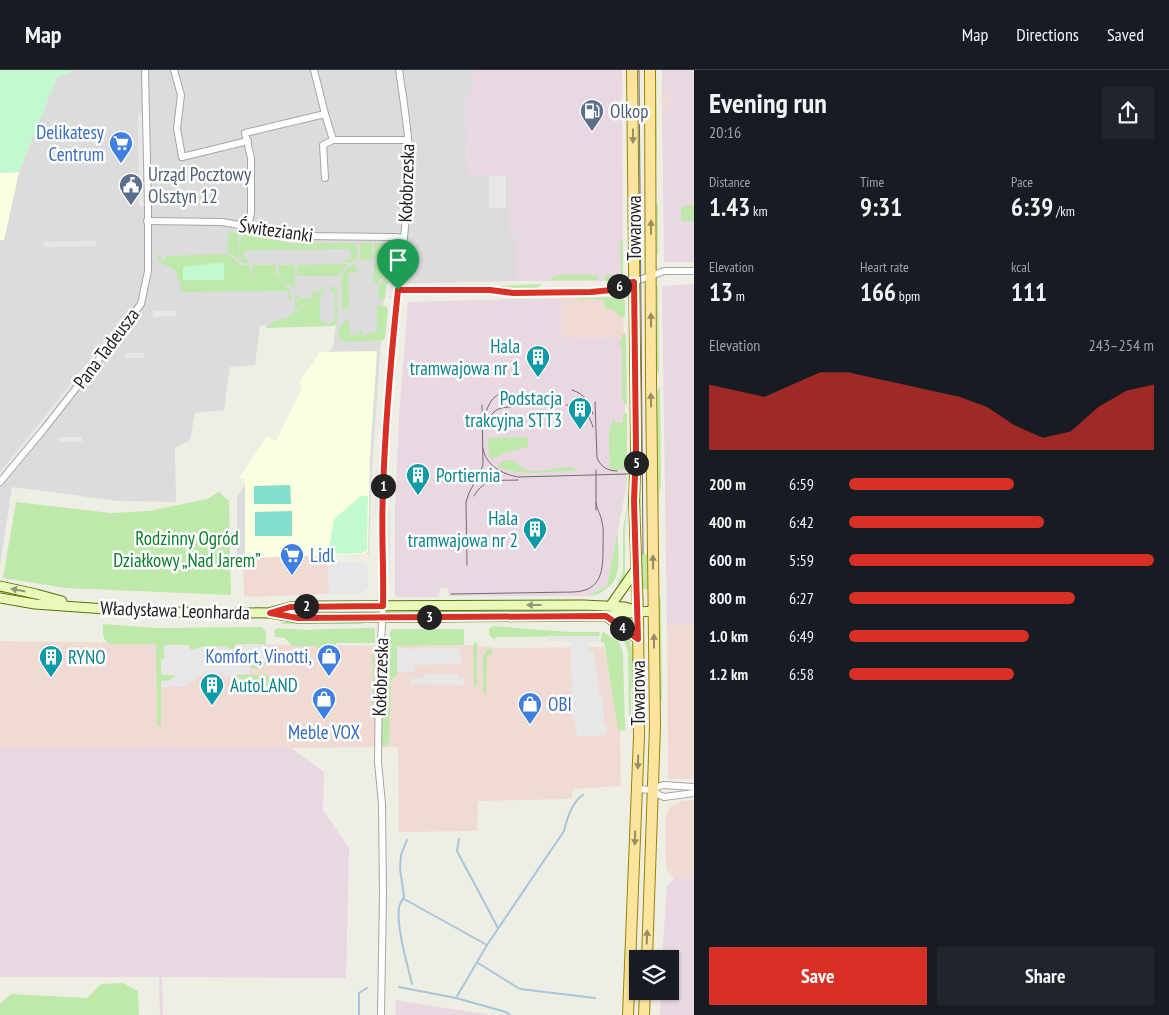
<!DOCTYPE html>
<html lang="en">
<head>
<meta charset="utf-8">
<style>
	:root { --surface:#171b24; --page:#20242c; --text:#f1f3f6; --muted:#9ea1a6; --line:#363941; --accent:#d93025 }
	body { margin:0; font-family:"PT Sans Narrow",sans-serif; background:var(--page); color:var(--text); height:100vh; display:flex; flex-direction:column; font-size:19px; white-space:nowrap }
	* { box-sizing:border-box; margin:0 }
	p { font-size:16px; color:var(--muted) }
	.icon { flex:none; width:28px; height:28px; fill:none; stroke:currentColor; stroke-width:2; stroke-linecap:round; stroke-linejoin:round }
	.map { position:relative; flex:1; overflow:hidden }
	.drawer { display:flex; flex-direction:column; background:var(--surface); width:475px }
	.drawer>* { flex:none }
	.buttons { position:absolute; left:629px; top:880px; display:grid; gap:10px }
	.buttons a { display:grid; place-items:center; width:50px; height:50px; border-radius:0px; background:var(--surface); box-shadow:0 1px 4px #0004; font-size:25px }
	.pin { position:absolute; display:grid; place-items:center; width:42px; height:42px; color:#fff; margin:-51px -21px; border-radius:50% 50% 50% 0; rotate:-45deg; box-shadow:0 0 5px #0007 }
	.pin .icon { rotate:45deg }
	.km { position:absolute; width:25px; height:25px; margin:-12px; border-radius:50%; background:#222; color:#fff; font-size:14px; line-height:25px; text-align:center }
	.round { display:grid; place-items:center; flex:none; width:52px; height:52px; border-radius:0px; background:var(--page) }
	.summary { display:flex; align-items:center; justify-content:space-between; height:85px; padding:0 15px }
	h1 { font-size:28px; font-weight:700; line-height:38px }
	.stats { display:grid; grid-template-columns:repeat(3,1fr); gap:8px; height:85px; padding:5px 15px }
	.stats div { display:grid; align-content:center }
	.stats b { font-size:25px; font-weight:700 }
	.stats small { font-size:14px; font-weight:400 }
	.stats p { font-size:14px }
	.chart { height:140px; padding:10px 15px }
	.chart p { display:flex; justify-content:space-between }
	.chart svg { width:100%; height:90px; margin-top:5px; fill:var(--accent); opacity:.7 }
	.action { display:flex; gap:10px; margin-top:auto; padding:10px 15px }
	.action a { flex:1; height:58px; border-radius:0px; background:var(--accent); color:#fff; font-size:20px; font-weight:700; line-height:58px; text-align:center }
	.action a+a { background:var(--page); color:var(--text) }
	ul { padding:0 15px; list-style:none; font-size:16px }
	li { display:grid; grid-template-columns:80px 60px 1fr; align-items:center; height:38px }
	li i { height:12px; border-radius:6px; background:var(--accent) }
	header { display:flex; align-items:center; gap:30px; box-sizing:border-box; height:70px; padding:0 25px; background:var(--surface); border-bottom:1px solid var(--line) }
	header strong { font-size:24px }
	nav { display:flex; gap:28px; margin-inline-start:auto; font-size:18px }
	main { display:flex; flex:1; min-height:0 }
	.map>svg:first-child { display:block }
	.residential { fill:#dddcdc }
	.commercial { fill:#f0dbd4 }
	.industrial { fill:#e9d7e2 }
	.education { fill:#f9ffdf }
	.grass { fill:#bee9ab }
	.park { fill:#c2f9d1 }
	.pitch { fill:#83decd }
	.parking { fill:#e7e7e7 }
	.lines { fill:none; stroke-linecap:round; stroke-linejoin:round }
	.stream { stroke:#a5c6dd; stroke-width:2 }
	.minor-casing { stroke:#a6a6a6; stroke-width:8 }
	.secondary-casing { stroke:#547605; stroke-width:11 }
	.primary-casing { stroke:#998401; stroke-width:12 }
	.minor { stroke:#fff; stroke-width:6 }
	.secondary { stroke:#eaf9b9; stroke-width:9 }
	.primary { stroke:#fbe59e; stroke-width:10 }
	.tram { stroke:#6d6d6d; stroke-width:1 }
	.oneway { fill:#988c65 }
	.oneway2 { fill:#8f9774 }
	.route-casing { stroke:#fff; stroke-width:10 }
	.route { stroke:#d93025; stroke-width:6 }
	.labels { text-anchor:middle; dominant-baseline:central; stroke-width:5; stroke-linejoin:round; paint-order:stroke }
	.service-label { font-size:19px; fill:#4e5e75; stroke:#fff; text-anchor:start }
	.shop-label { font-size:19px; fill:#366cbe; stroke:#fff; text-anchor:end }
	.street-label { font-size:19px; fill:#1f1f1f; stroke:#fff }
	.culture-label { font-size:19px; fill:#0d838f; stroke:#fff; text-anchor:end }
	.park-label { font-size:19px; fill:#0c7d2b; stroke:#fff }
</style>
</head>
<body>
<header>
<strong>Map</strong>
<nav><a>Map</a><a>Directions</a><a>Saved</a></nav>
</header>
<main>
<div class="map">
<svg width="694" height="945" viewBox="0 0 694 945">
	<rect width="100%" height="100%" fill="#efeee5"/>
	<!-- residential -->
	<polygon class="residential" points="76,0 473,0 474,21 466,22 468,105 509,104 510,165 516,165 516,211 385,214 372,399 369,484 244,488 243,494 237,494 237,426 287,356 312,303 333,277 336,255 260,256 255,295 230,297 224,340 195,343 190,370 175,378 176,432 119,431 12,417 0,496 0,170 4,170 19,102 57,7"/>
	<!-- commercial -->
	<g class="commercial">
		<polygon points="671,24 671,38 662,38 662,25"/>
		<polygon points="621,227 623,229 624,267 574,268 562,266 562,231 560,228"/>
		<polygon points="328,485 329,524 244,527 243,488"/>
		<polygon points="694,554 694,709 668,709 667,555"/>
		<polygon points="0,571 397,576 477,575 495,578 604,577 620,660 621,716 573,719 572,729 478,731 477,761 399,762 398,677 291,678 0,678"/>
		<polygon points="694,730 694,809 674,809 666,799 665,748 670,737 682,731"/>
	</g>
	<!-- industrial -->
	<g class="industrial">
		<polygon points="473,0 622,0 623,204 617,211 516,211 516,165 510,166 509,105 468,105 466,22 474,21"/>
		<polygon points="662,0 694,0 694,192 664,192 662,38 671,38 671,25 662,25"/>
		<polygon points="694,214 694,554 667,555 662,216"/>
		<polygon points="560,228 562,230 562,266 574,268 624,267 626,417 607,516 587,526 449,526 448,518 441,518 438,527 397,527 395,525 395,440 399,348 408,232"/>
		<polygon points="0,678 291,678 324,702 323,740 349,778 346,908 162,907 163,945 160,945 159,907 0,907"/>
		<polygon points="674,809 694,809 694,945 660,945 661,921 670,921 670,889 662,889 667,816"/>
		<polygon points="396,930 426,935 492,945 395,945"/>
	</g>
	<!-- education -->
	<g class="education">
		<polygon points="19,102 4,170 0,170 0,103"/>
		<polygon points="377,281 370,387 368,482 365,484 245,488 245,409 239,408 267,366 276,371 302,319 299,312 320,282"/>
	</g>
	<!-- grass -->
	<g class="grass">
		<polygon points="656,3 657,86 654,74 655,5"/>
		<polygon points="658,133 658,184 655,185 655,137"/>
		<polygon points="694,135 694,151 681,151 681,140 685,136"/>
		<polygon points="229,162 239,163 239,190 227,181"/>
		<path d="M 244,164 L 296,174 L 299,171 L 322,173 L 356,173 L 357,187 L 354,192 L 345,192 L 345,189 L 351,189 L 350,179 L 244,180 L 244,189 L 251,190 L 251,191 C 248,192 247,194 242,192 C 238,184 239,171 244,164 Z"/>
		<polygon points="623,169 623,204 617,211 604,210 606,205 621,205 620,172"/>
		<polygon points="360,173 372,173 372,189 360,190"/>
		<polygon points="375,173 385,173 384,176 380,178 379,189 375,190 374,175"/>
		<polygon points="158,184 160,184 161,190 165,190 165,186 227,184 239,193 240,195 250,195 250,204 252,204 252,195 274,195 275,196 276,204 289,220 292,228 289,231 288,221 182,222 176,201 158,191"/>
		<polygon points="348,194 338,206 297,206 298,195"/>
		<polygon points="375,194 387,194 389,197 378,214 374,213 374,196"/>
		<path d="M 279,195 L 294,195 L 295,218 C 288,216 281,212 279,204 C 279,201 279,198 278,196 Z"/>
		<polygon points="356,195 357,197 356,203 348,203 349,237 347,239 344,240 342,238 342,205 350,196"/>
		<polygon points="388,202 385,229 379,229 378,218"/>
		<polygon points="559,205 597,205 598,210 551,210 552,207"/>
		<path d="M 541,214 L 540,217 C 529,222 510,218 498,216 Z"/>
		<polygon points="332,216 336,218 337,220 337,252 334,256 265,258 273,252 287,248 314,229 325,218 324,224 320,225 320,251 325,252 325,254 330,254 331,252 335,251 335,223 330,221 330,218"/>
		<polygon points="657,216 658,216 659,305 655,297 657,274"/>
		<polygon points="322,217 324,217 313,229 295,240 295,232 298,232 298,229 294,228 295,226 298,225 299,228 311,228 311,222 320,221 320,218"/>
		<polygon points="621,227 625,231 625,247 620,247 612,239 605,239 605,233 602,230 592,229 578,230 578,228"/>
		<path d="M 377,236 L 385,236 L 388,239 L 385,268 L 384,270 L 343,272 C 336,264 338,254 347,250 L 349,251 L 350,265 L 358,265 L 360,260 L 362,260 L 363,266 L 380,260 L 377,260 Z"/>
		<polygon points="625,263 626,268 627,334 625,334 622,330 622,279 619,273 622,270 621,265"/>
		<polygon points="660,317 661,416 659,421 659,441 656,428 656,323"/>
		<polygon points="624,342 627,344 627,399 618,400 610,399 609,362 613,349 614,349 616,353 623,353 623,343"/>
		<polygon points="528,367 528,377 502,384 492,390 489,384 488,368"/>
		<path d="M 509,390 C 518,392 519,398 527,400 C 534,402 544,400 552,400 L 552,398 L 572,397 L 572,399 L 582,399 L 573,401 C 551,401 516,407 497,396 L 503,391 Z"/>
		<path d="M 626,407 L 627,407 C 626,425 620,441 618,458 C 616,478 626,507 605,520 C 599,524 595,526 587,526 L 607,516 L 626,417 Z"/>
		<polygon points="631,412 625,459 625,505 620,515 618,513 621,507 623,499 623,459 628,431"/>
		<polygon points="639,415 641,417 641,484 649,484 649,519 641,519 638,436"/>
		<polygon points="219,422 229,431 231,525 66,518 3,508 16,432 111,443 149,441 207,429"/>
		<polygon points="658,526 661,528 662,632 659,627"/>
		<polygon points="283,552 364,552 362,554 281,554"/>
		<path d="M 103,554 L 156,558 L 262,557 L 266,562 L 266,592 C 263,599 259,599 253,599 L 249,596 L 247,586 L 250,585 L 250,593 L 254,594 L 254,596 L 259,596 L 260,593 L 265,593 L 265,574 L 235,574 L 235,578 L 233,579 C 219,575 206,575 192,580 L 190,578 L 189,575 L 164,575 L 164,589 L 161,589 L 161,605 L 177,605 L 169,610 L 161,611 L 161,656 L 157,656 L 156,574 L 110,574 C 102,570 103,563 103,554 Z"/>
		<polygon points="493,556 569,562 600,562 599,566 496,567 495,569 492,568 489,565 489,559"/>
		<polygon points="277,558 308,560 325,559 372,558 375,559 375,573 336,573 335,578 317,578 317,576 292,576 285,568 277,567 275,566 274,561"/>
		<polygon points="392,559 461,559 464,560 464,575 397,576 397,605 391,610 389,673 385,677 382,675 382,606 390,562"/>
		<polygon points="603,562 619,572 623,582 625,660 621,661 618,659 604,572 601,572 601,567"/>
		<polygon points="624,564 630,572 634,583 631,626 631,653 629,658 628,582 626,575 622,569"/>
		<polygon points="476,571 477,575 477,617 474,615 473,576"/>
		<polygon points="372,578 374,578 374,630 373,635 370,637 373,629"/>
		<polygon points="492,578 492,585 487,586 486,624 483,623 483,586 488,579"/>
		<polygon points="237,605 266,605 269,608 269,614 267,616 241,616 233,608"/>
		<polygon points="123,913 138,921 139,945 0,945 0,934 11,924 87,928 101,914"/>
	</g>
	<!-- park -->
	<g class="park">
		<polygon points="0,0 76,0 57,7 19,102 0,103"/>
		<polygon points="224,192 224,210 183,210 183,197"/>
		<polygon points="361,426 368,426 367,480 363,483 328,484 334,449"/>
	</g>
	<!-- pitch -->
	<g class="pitch">
		<polygon points="290,415 291,434 254,434 254,416"/>
		<polygon points="292,441 292,466 255,466 255,442"/>
	</g>
	<!-- parking -->
	<g class="parking">
		<polygon points="138,43 143,43 144,136 139,136"/>
		<rect x="489" y="106" width="17" height="32"/>
		<polygon points="96,171 96,176 44,177 43,172"/>
		<polygon points="391,198 396,198 393,228 388,228"/>
		<polygon points="130,239 133,242 0,408 0,402"/>
		<polygon points="153,241 176,241 176,246 153,247"/>
		<rect x="125" y="283" width="19" height="5"/>
		<rect x="59" y="367" width="23" height="5"/>
		<polygon points="375,400 379,400 378,446 374,446"/>
		<rect x="387" y="440" width="4" height="61"/>
		<polygon points="329,492 361,492 367,495 368,517 363,523 329,524"/>
		<polygon points="547,566 599,566 599,572 589,572 589,582 594,582 594,593 596,593 597,608 599,609 599,624 602,624 602,640 604,640 604,655 607,656 607,665 577,666 577,661 575,661 575,651 572,650 571,572 547,571"/>
		<polygon points="264,574 264,593 260,593 259,596 254,596 254,593 251,593 250,584 249,584 247,586 249,597 249,604 237,604 233,608 220,603 206,603 194,609 185,617 161,617 161,611 169,611 178,605 161,605 161,589 164,589 164,575 189,575 190,580 192,580 201,577 213,576 225,577 233,580 235,578 235,575"/>
		<polygon points="397,576 404,579 460,578 461,594 414,595 414,601 408,602 397,601"/>
		<polygon points="424,604 458,604 458,608 464,608 464,615 410,614 411,609 424,608"/>
	</g>
	<g class="lines">
		<!-- stream -->
		<g class="stream">
			<polyline points="459,769 457,781 498,858"/>
			<path d="M 407,770 L 401,785 L 400,799 L 404,826 C 403,830 400,833 399,837 C 396,856 407,893 412,914"/>
			<polyline points="404,829 487,875"/>
			<polyline points="478,893 520,919 595,928"/>
			<path d="M 399,917 L 456,928 L 487,875 L 564,761 C 567,748 572,732 583,725"/>
			<polyline points="456,928 506,942 510,945"/>
			<polyline points="359,945 359,923 367,918"/>
		</g>
		<!-- minor casing -->
		<g class="minor-casing">
			<g id="minor">
				<polyline points="174,0 181,25 177,58 182,87 248,71"/>
				<polyline points="325,44 333,70"/>
				<polyline points="325,108 323,75 333,70 408,70"/>
				<polyline points="147,151 222,152 303,166 394,167 404,168"/>
				<polyline points="248,157 251,143 251,88 245,63 325,44 314,0"/>
				<polyline points="398,220 490,220 513,223 591,222 624,220 634,212"/>
				<polyline points="612,220 624,213 634,212 664,201 694,201"/>
				<polyline points="0,412 44,359 110,275 141,234 148,201 148,138 145,0"/>
				<polyline points="637,719 653,720 657,717 663,715 694,717"/>
				<polyline points="653,720 659,725 664,727 694,723"/>
				<path d="M 381,945 L 383,824 L 382,734 L 378,692 L 379,606 L 383,536 L 383,419 L 390,304 L 407,138 C 408,118 410,98 409,78 C 407,52 403,26 399,0"/>
			</g>
		</g>
		<!-- secondary casing -->
		<g class="secondary-casing">
			<g id="secondary">
				<polyline points="0,516 36,524 62,531"/>
				<path d="M 0,528 L 35,534 L 148,542 L 270,543 L 298,548 L 606,546 C 622,545 637,541 654,541"/>
				<polyline points="611,535 637,498"/>
				<polyline points="272,542 290,537 321,536 583,535 625,537 638,541"/>
				<polyline points="606,546 638,569"/>
			</g>
		</g>
		<!-- primary casing -->
		<g class="primary-casing">
			<g id="primary">
				<polyline points="647,889 655,656 651,311 650,0"/>
				<polyline points="628,945 639,666 638,541 634,431 636,378 632,0"/>
				<polyline points="644,945 645,921"/>
			</g>
		</g>
		<!-- minor -->
		<use href="#minor" class="minor"/>
		<!-- secondary -->
		<use href="#secondary" class="secondary"/>
		<!-- primary -->
		<use href="#primary" class="primary"/>
		<!-- tram -->
		<g class="tram">
			<polyline points="639,0 643,484"/>
			<path d="M 572,320 C 585,324 589,332 593,344"/>
			<path d="M 595,332 L 597,388 C 601,397 608,401 617,401"/>
			<path d="M 566,335 C 583,335 588,342 593,357"/>
			<path d="M 485,346 C 488,334 492,326 504,322"/>
			<path d="M 486,358 C 490,343 495,337 511,337"/>
			<path d="M 483,378 C 485,395 502,404 518,407 L 628,404 L 638,400 L 644,393"/>
			<polyline points="596,400 596,440"/>
			<path d="M 474,426 C 485,407 498,411 518,410"/>
			<polyline points="467,495 466,432 469,423 480,402 483,395 482,335"/>
			<path d="M 451,524 L 573,522 C 603,521 603,499 603,476 C 603,468 604,459 602,452 C 601,445 597,440 596,433"/>
		</g>
	</g>
	<!-- one-way arrows -->
	<defs><path id="oneway-solid" d="M-6-.8H1V-3.2L6.5 0L1 3.2V.8H-6Z" transform="scale(1.25)"/></defs>
	<g class="oneway">
		<use href="#oneway-solid" transform="translate(633 66) rotate(90)"/>
		<use href="#oneway-solid" transform="translate(651 157) rotate(-90)"/>
		<use href="#oneway-solid" transform="translate(651 250) rotate(-90)"/>
		<use href="#oneway-solid" transform="translate(651 330) rotate(-91)"/>
		<use href="#oneway-solid" transform="translate(653 492) rotate(-91)"/>
		<use href="#oneway-solid" transform="translate(654 571) rotate(-90)"/>
		<use href="#oneway-solid" transform="translate(638 692) rotate(92)"/>
		<use href="#oneway-solid" transform="translate(635 768) rotate(92)"/>
		<use href="#oneway-solid" transform="translate(647 867) rotate(-88)"/>
	</g>
	<g class="oneway2">
		<use href="#oneway-solid" transform="translate(18 520) rotate(-169)"/>
		<use href="#oneway-solid" transform="translate(534 535) rotate(180)"/>
	</g>
	<g class="lines">
		<!-- route casing -->
		<g class="route-casing">
			<path id="route" d="M 634,212 L 636,378 L 634,431 L 638,569 L 606,546 L 298,548 L 270,543 L 290,537 L 383,536 C 384,498 381,460 383,422 C 385,354 391,287 398,220 L 490,220 L 513,223 L 591,222 L 612,220 L 624,213 Z"/>
		</g>
		<!-- route -->
		<use href="#route" class="route"/>
	</g>
	<!-- icons -->
	<defs>
		<g id="fuel-pin" transform="scale(1.25)"><path d="M0 17L-7.5 6A9.5 9.5 0 1 1 7.5 6Z" fill="#5c6f8a" stroke="#fff"/><path d="M-5.5-6h7V0h2V4h1.3V-2.5L3-4.5l.8-.8L6-3V5H2.5V1h-1V6h-7ZM-4.2-4.7v3.2H.2V-4.7Z" fill="#fff"/></g>
		<g id="supermarket-pin" transform="scale(1.25)"><path d="M0 17L-7.5 6A9.5 9.5 0 1 1 7.5 6Z" fill="#3f7fe0" stroke="#fff"/><path d="M-6-5.5h2.5l.6 2H6L4.5 2H-2.5L-4.4-4H-6ZM-1.5 3.2a1.3 1.3 0 1 0 .1 0ZM3 3.2a1.3 1.3 0 1 0 .1 0Z" fill="#fff"/></g>
		<g id="civic-pin" transform="scale(1.25)"><path d="M0 17L-7.5 6A9.5 9.5 0 1 1 7.5 6Z" fill="#5c6f8a" stroke="#fff"/><path d="M-.6-6.5H3V-4.5H.6V-3L4-1V1h2V6H-6V1h2V-1L-.6-3ZM-1.2 2.5V6h2.4V2.5Z" fill="#fff"/></g>
		<g id="building-pin" transform="scale(1.25)"><path d="M0 17L-7.5 6A9.5 9.5 0 1 1 7.5 6Z" fill="#0f9aa8" stroke="#fff"/><path d="M-4-6H4V6H1V3H-1V6H-4ZM-2.5-4.3h1.7v1.8h-1.7ZM.8-4.3h1.7v1.8H.8ZM-2.5-1h1.7V.8h-1.7ZM.8-1h1.7V.8H.8Z" fill="#fff"/></g>
		<g id="shop-pin" transform="scale(1.25)"><path d="M0 17L-7.5 6A9.5 9.5 0 1 1 7.5 6Z" fill="#3f7fe0" stroke="#fff"/><path d="M-5-2.5h2.3a2.7 3.5 0 0 1 5.4 0H5L5.5 6h-11ZM-1.5-2.5h3a1.5 2.3 0 0 0-3 0Z" fill="#fff"/></g>
	</defs>
	<g fill-rule="evenodd">
		<use href="#fuel-pin" x="592" y="41"/>
		<use href="#supermarket-pin" x="121" y="73"/>
		<use href="#civic-pin" x="131" y="115"/>
		<use href="#building-pin" x="538" y="287"/>
		<use href="#building-pin" x="580" y="339"/>
		<use href="#building-pin" x="418" y="405"/>
		<use href="#building-pin" x="535" y="459"/>
		<use href="#supermarket-pin" x="292" y="485"/>
		<use href="#shop-pin" x="329" y="586"/>
		<use href="#building-pin" x="51" y="587"/>
		<use href="#building-pin" x="212" y="615"/>
		<use href="#shop-pin" x="324" y="629"/>
		<use href="#shop-pin" x="530" y="634"/>
	</g>
	<g class="labels">
		<!-- service labels -->
		<g class="service-label">
			<text x="610" y="41">Olkop</text>
			<text x="148" y="104">Urząd Pocztowy<tspan x="148" dy="22">Olsztyn 12</tspan></text>
		</g>
		<!-- shop labels -->
		<g class="shop-label">
			<text x="104" y="62">Delikatesy<tspan x="104" dy="22">Centrum</tspan></text>
			<text x="310" y="485" text-anchor="start">Lidl</text>
			<text x="312" y="586">Komfort, Vinotti,</text>
			<text x="548" y="634" text-anchor="start">OBI</text>
			<text x="324" y="662" text-anchor="middle">Meble VOX</text>
		</g>
		<!-- street labels -->
		<g class="street-label">
			<text transform="translate(406 113) rotate(-88)">Kołobrzeska</text>
			<text transform="translate(634 158) rotate(-90)">Towarowa</text>
			<text transform="translate(276 160) rotate(8)">Świtezianki</text>
			<text transform="translate(106 278) rotate(-53)">Pana Tadeusza</text>
			<text transform="translate(175 540) rotate(2)">Władysława Leonharda</text>
			<text transform="translate(380 607) rotate(-88)">Kołobrzeska</text>
			<text transform="translate(638 623) rotate(-90)">Towarowa</text>
		</g>
		<!-- culture labels -->
		<g class="culture-label">
			<text x="520" y="276">Hala<tspan x="520" dy="22">tramwajowa nr 1</tspan></text>
			<text x="562" y="328">Podstacja<tspan x="562" dy="22">trakcyjna STT3</tspan></text>
			<text x="436" y="405" text-anchor="start">Portiernia</text>
			<text x="518" y="448">Hala<tspan x="518" dy="22">tramwajowa nr 2</tspan></text>
			<text x="68" y="587" text-anchor="start">RYNO</text>
			<text x="230" y="615" text-anchor="start">AutoLAND</text>
		</g>
		<!-- park labels -->
		<g class="park-label">
			<text x="187" y="468">Rodzinny Ogród<tspan x="187" dy="22">Działkowy „Nad Jarem”</tspan></text>
		</g>
	</g>
</svg>
<div class="buttons">
<a><svg class="icon" aria-label="layers" viewBox="0 0 24 24"><path d="M12 4l9 5-9 5-9-5zM3 14l9 5 9-5"/></svg></a>
</div>
<div class="pin" style="left:398px;top:220px;background:#1e9e55"><svg class="icon" aria-label="arrive" viewBox="0 0 24 24"><path d="M6 21V4h12l-3 4 3 4H6"/></svg></div>
<b class="km" style="left:383px;top:416px">1</b>
<b class="km" style="left:306px;top:536px">2</b>
<b class="km" style="left:429px;top:547px">3</b>
<b class="km" style="left:622px;top:558px">4</b>
<b class="km" style="left:636px;top:393px">5</b>
<b class="km" style="left:619px;top:216px">6</b>
</div>
<section class="drawer">
<div class="summary"><div><h1>Evening run</h1><p>20:16</p></div><a class="round"><svg class="icon" aria-label="share" viewBox="0 0 24 24"><path d="M12 15V3M7 8l5-5 5 5M5 13v7h14v-7"/></svg></a></div>
<div class="stats">
<div><p>Distance</p><b>1.43<small> km</small></b></div>
<div><p>Time</p><b>9:31</b></div>
<div><p>Pace</p><b>6:39<small> /km</small></b></div>
</div>
<div class="stats">
<div><p>Elevation</p><b>13<small> m</small></b></div>
<div><p>Heart rate</p><b>166<small> bpm</small></b></div>
<div><p>kcal</p><b>111</b></div>
</div>
<div class="chart"><p><span>Elevation</span>243–254 m</p>
<svg viewBox="0 0 160 44" preserveAspectRatio="none"><path d="M0 44V12L10 15L20 18L30 12L40 6L50 6L60 9L70 12L80 15L90 18L100 23L110 32L120 38L130 35L140 23L150 15L160 12V44z"/></svg>
</div>
<ul>
<li><b>200 m</b>6:59<i style="width:54%"></i></li>
<li><b>400 m</b>6:42<i style="width:64%"></i></li>
<li><b>600 m</b>5:59<i style="width:100%"></i></li>
<li><b>800 m</b>6:27<i style="width:74%"></i></li>
<li><b>1.0 km</b>6:49<i style="width:59%"></i></li>
<li><b>1.2 km</b>6:58<i style="width:54%"></i></li>
</ul>
<div class="action"><a>Save</a><a>Share</a></div>
</section>
</main>
</body>
</html>
